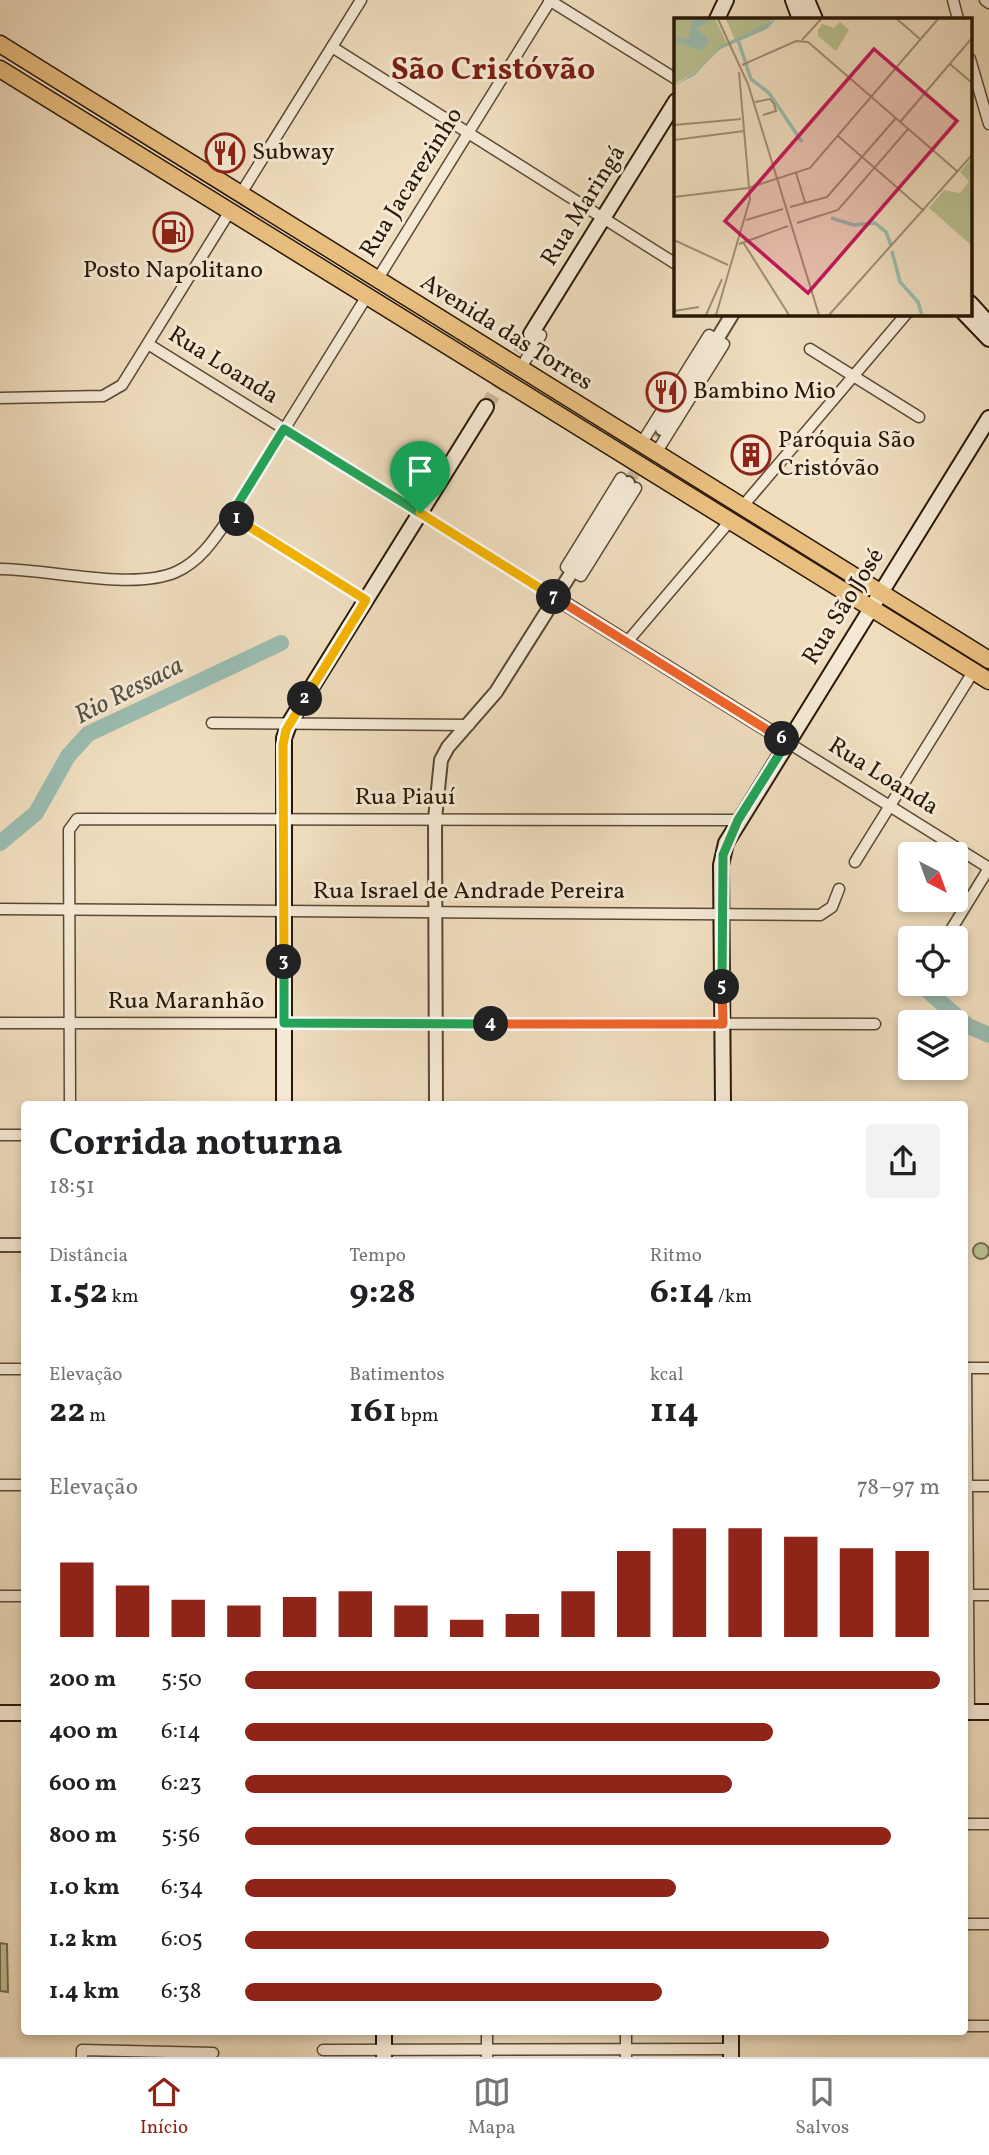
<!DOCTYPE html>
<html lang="pt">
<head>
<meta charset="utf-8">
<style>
	:root { --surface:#fff; --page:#f2f2f2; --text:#202124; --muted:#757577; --line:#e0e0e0; --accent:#8f2418 }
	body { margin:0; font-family:Vollkorn,serif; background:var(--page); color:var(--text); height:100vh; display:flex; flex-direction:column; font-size:26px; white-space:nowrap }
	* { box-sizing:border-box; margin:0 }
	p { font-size:23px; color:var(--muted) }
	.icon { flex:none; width:38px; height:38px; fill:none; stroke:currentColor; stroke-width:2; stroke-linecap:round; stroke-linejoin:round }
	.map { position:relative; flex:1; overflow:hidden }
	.sheet { position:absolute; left:21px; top:1101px; width:947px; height:934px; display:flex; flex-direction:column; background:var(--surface); border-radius:7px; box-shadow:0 4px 10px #0003 }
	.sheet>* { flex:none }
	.needle { width:46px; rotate:139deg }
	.fabs { position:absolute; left:898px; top:842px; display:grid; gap:14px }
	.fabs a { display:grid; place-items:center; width:70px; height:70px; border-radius:7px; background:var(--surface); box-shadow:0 4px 10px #0003; font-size:35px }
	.pin { position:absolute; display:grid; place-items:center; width:60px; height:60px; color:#fff; margin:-72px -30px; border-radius:50% 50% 50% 0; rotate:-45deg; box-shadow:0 0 7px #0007 }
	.pin .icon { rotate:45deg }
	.km { position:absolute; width:35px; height:35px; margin:-18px; border-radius:50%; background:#222; color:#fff; font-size:19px; line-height:35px; text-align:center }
	.round { display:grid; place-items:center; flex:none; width:74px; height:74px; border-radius:7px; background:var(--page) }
	.headline { display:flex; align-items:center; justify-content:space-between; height:119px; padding:0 28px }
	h1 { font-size:38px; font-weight:700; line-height:52px }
	.stats { display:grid; grid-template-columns:repeat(3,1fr); gap:10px; height:119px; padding:7px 28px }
	.stats div { display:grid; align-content:center }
	.stats b { font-size:35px; font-weight:700 }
	.stats small { font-size:19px; font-weight:400 }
	.stats p { font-size:19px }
	.chart { height:196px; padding:14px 28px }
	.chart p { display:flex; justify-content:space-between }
	.chart svg { width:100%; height:126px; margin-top:7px; stroke:var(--accent); stroke-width:6 }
	ul { padding:0 28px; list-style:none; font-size:23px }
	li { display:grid; grid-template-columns:112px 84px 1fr; align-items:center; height:52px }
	li i { height:18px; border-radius:9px; background:var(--accent) }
	.tabs { display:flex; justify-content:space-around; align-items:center; height:98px; border-top:2px solid var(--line); background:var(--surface); font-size:19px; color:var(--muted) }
	.tabs a { display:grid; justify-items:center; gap:4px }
	.tabs .active { color:var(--accent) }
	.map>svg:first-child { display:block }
	.green { fill:#b9c191; stroke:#716c4c; stroke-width:2 }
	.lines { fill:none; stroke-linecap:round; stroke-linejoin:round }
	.river { stroke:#9abcb0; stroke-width:16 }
	.tertiary-tunnel { stroke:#c7b699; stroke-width:12; stroke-dasharray:12 6; stroke-linecap:butt }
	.secondary-tunnel { stroke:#c7b699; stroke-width:14; stroke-dasharray:14 7; stroke-linecap:butt }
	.minor-casing { stroke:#5a4934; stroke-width:13 }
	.tertiary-casing { stroke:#5a4934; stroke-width:16 }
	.secondary-casing { stroke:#291806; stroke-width:18 }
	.trunk-casing { stroke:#291806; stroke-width:19 }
	.minor { stroke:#f5e9d5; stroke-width:10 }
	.tertiary { stroke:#f5e9d5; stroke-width:12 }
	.secondary { stroke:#f5e9d5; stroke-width:14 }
	.trunk { stroke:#e8be7f; stroke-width:16 }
	.split-1-casing { stroke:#fff; stroke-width:14 }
	.split-2-casing { stroke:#fff; stroke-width:14 }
	.split-3-casing { stroke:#fff; stroke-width:14 }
	.split-4-casing { stroke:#fff; stroke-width:14 }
	.split-5-casing { stroke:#fff; stroke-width:14 }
	.split-6-casing { stroke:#fff; stroke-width:14 }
	.split-7-casing { stroke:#fff; stroke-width:14 }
	.split-8-casing { stroke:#fff; stroke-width:14 }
	.split-1 { stroke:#22a559; stroke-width:9 }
	.split-2 { stroke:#f5b400; stroke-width:9 }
	.split-3 { stroke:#f5b400; stroke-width:9 }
	.split-4 { stroke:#22a559; stroke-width:9 }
	.split-5 { stroke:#f0652b; stroke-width:9 }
	.split-6 { stroke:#22a559; stroke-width:9 }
	.split-7 { stroke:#f0652b; stroke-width:9 }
	.split-8 { stroke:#f5b400; stroke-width:9 }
	.labels { text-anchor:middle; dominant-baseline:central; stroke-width:6; stroke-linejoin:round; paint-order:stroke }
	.poi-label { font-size:24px; fill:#291806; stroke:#f5e9d5; text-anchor:start }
	.street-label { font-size:24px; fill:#291806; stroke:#f5e9d5 }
	.water-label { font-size:26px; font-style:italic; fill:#515142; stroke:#f5e9d5 }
	.district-label { font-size:32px; font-weight:bold; fill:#7a1f14; stroke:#f5e9d5 }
	.inset-river { fill:none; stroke:#9abcb0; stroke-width:3.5 }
	.inset-road { fill:none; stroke:#a08e74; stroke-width:2 }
	.view { fill:#c2185b; fill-opacity:0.15; stroke:#c2185b; stroke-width:3.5 }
	.inset-edge { fill:none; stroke:#291806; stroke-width:3.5 }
</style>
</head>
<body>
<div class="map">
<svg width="989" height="2057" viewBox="0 0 989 2057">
	<rect width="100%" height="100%" fill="#efddbe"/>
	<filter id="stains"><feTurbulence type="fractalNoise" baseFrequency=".00286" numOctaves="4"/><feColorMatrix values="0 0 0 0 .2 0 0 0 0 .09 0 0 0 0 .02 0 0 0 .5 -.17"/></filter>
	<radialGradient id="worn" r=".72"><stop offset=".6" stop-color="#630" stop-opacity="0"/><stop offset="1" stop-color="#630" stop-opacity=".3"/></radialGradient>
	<!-- green -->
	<g class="green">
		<circle cx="981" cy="1251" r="8"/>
		<polygon points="0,1943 7,1944 8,1992 0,1991"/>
	</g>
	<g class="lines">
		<!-- river -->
		<g class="river">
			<polyline points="0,843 36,813 68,756 88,734 281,643"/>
			<polyline points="928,991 968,1026 989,1035"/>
		</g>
		<!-- tertiary-tunnel -->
		<polyline class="tertiary-tunnel" points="628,483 662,429"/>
		<!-- secondary-tunnel -->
		<polyline class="secondary-tunnel" points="486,407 531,334"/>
		<!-- minor casing -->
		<g class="minor-casing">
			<g id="minor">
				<polyline points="549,0 676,79"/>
				<polyline points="953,0 958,19"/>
				<polyline points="985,0 989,3"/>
				<polyline points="332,47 676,264"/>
				<polyline points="970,59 989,124"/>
				<polyline points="240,195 361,0"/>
				<polyline points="377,280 550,1"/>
				<polyline points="148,344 556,598"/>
				<polyline points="810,349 919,417"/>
				<polyline points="520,369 541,335"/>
				<polyline points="0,398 103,396 122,385 230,211"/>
				<polyline points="641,444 709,335 724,344 656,453"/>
				<polyline points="621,478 566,567 581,576 636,488"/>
				<polyline points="742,507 907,313"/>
				<polyline points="231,515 366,600"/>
				<path d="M 0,569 C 49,569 133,591 176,572 C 201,561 216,537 231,515 L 367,296"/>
				<polyline points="627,642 730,521"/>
				<polyline points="212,723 469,725"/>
				<polyline points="787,742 989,868"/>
				<polyline points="855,862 973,672"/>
				<polyline points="0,909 820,915 832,907 839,889"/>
				<polyline points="946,938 989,868"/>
				<polyline points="0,1023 875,1024"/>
				<polyline points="70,1104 69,830 77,819 738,820"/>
				<polyline points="0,1135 24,1135"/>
				<polyline points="964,1368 989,1368"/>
				<polyline points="966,1368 969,1712"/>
				<polyline points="0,1369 24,1369"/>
				<polyline points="0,1485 24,1485"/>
				<polyline points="964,1486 989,1486"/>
				<polyline points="964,1595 989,1595"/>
				<polyline points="0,1596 24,1596"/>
				<polyline points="964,1824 989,1824"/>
				<polyline points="964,1924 989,1924"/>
				<polyline points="964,2026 989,2026"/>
				<polyline points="487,2032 487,2057"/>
				<polyline points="626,2032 626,2057"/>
				<polyline points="323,2050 731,2049"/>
				<polyline points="82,2057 82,2050 213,2053"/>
			</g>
		</g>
		<!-- tertiary casing -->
		<g class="tertiary-casing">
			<g id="tertiary">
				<polyline points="662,429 733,313"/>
				<polyline points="556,598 787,742"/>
				<polyline points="436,1104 435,819 441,760 448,747 496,692 628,483"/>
				<polyline points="0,1245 24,1245"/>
			</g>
		</g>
		<!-- secondary casing -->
		<g class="secondary-casing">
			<g id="secondary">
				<polyline points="793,0 800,19"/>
				<polyline points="807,0 815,19"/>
				<polyline points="717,19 726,0"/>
				<polyline points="970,303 989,324"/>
				<polyline points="964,313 989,339"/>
				<polyline points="531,334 676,101"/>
				<polyline points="284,1104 284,738 290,722 486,407"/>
				<polyline points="723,1104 721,865 726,843 989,418"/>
				<polyline points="964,1712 989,1712"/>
				<polyline points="0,1713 24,1713"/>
				<polyline points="384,2032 384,2057"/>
				<polyline points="731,2032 731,2057"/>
			</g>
		</g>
		<!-- trunk casing -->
		<g class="trunk-casing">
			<g id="trunk">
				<polyline points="0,44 989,660"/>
				<polyline points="0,69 989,681"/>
			</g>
		</g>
		<!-- minor -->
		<use href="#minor" class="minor"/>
		<!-- tertiary -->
		<use href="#tertiary" class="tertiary"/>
		<!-- secondary -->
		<use href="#secondary" class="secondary"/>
		<!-- trunk -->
		<use href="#trunk" class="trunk"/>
	</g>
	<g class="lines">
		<!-- split-1 casing -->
		<g class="split-1-casing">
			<polyline id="split-1" points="237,519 231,515 284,429 420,513"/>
		</g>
		<!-- split-2 casing -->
		<g class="split-2-casing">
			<polyline id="split-2" points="237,519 366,600 305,699"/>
		</g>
		<!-- split-3 casing -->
		<g class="split-3-casing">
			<polyline id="split-3" points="284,962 283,745 286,730 305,699"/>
		</g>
		<!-- split-4 casing -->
		<g class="split-4-casing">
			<polyline id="split-4" points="284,962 284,1023 491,1024"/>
		</g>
		<!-- split-5 casing -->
		<g class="split-5-casing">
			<polyline id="split-5" points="491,1024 723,1024 722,987"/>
		</g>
		<!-- split-6 casing -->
		<g class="split-6-casing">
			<polyline id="split-6" points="722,987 723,855 738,820 787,742 782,739"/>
		</g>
		<!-- split-7 casing -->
		<g class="split-7-casing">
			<polyline id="split-7" points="554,597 782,739"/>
		</g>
		<!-- split-8 casing -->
		<g class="split-8-casing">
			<polyline id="split-8" points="420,513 554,597"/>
		</g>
		<!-- split-1 -->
		<use href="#split-1" class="split-1"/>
		<!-- split-2 -->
		<use href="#split-2" class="split-2"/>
		<!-- split-3 -->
		<use href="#split-3" class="split-3"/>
		<!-- split-4 -->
		<use href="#split-4" class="split-4"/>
		<!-- split-5 -->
		<use href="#split-5" class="split-5"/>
		<!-- split-6 -->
		<use href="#split-6" class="split-6"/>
		<!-- split-7 -->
		<use href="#split-7" class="split-7"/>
		<!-- split-8 -->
		<use href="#split-8" class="split-8"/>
	</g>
	<!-- icons -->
	<defs>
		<g id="restaurant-ring" transform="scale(2.0125)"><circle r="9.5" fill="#f5e9d5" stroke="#8f2418" stroke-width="1.5"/><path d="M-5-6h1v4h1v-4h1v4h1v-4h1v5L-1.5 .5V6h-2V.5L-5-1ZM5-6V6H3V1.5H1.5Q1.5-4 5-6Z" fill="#8f2418"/></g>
		<g id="fuel-ring" transform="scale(2.0125)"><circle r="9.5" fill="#f5e9d5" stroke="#8f2418" stroke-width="1.5"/><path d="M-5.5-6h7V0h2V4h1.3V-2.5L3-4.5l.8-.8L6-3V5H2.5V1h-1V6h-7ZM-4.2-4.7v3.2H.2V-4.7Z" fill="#8f2418"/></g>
		<g id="building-ring" transform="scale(2.0125)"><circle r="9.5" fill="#f5e9d5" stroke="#8f2418" stroke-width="1.5"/><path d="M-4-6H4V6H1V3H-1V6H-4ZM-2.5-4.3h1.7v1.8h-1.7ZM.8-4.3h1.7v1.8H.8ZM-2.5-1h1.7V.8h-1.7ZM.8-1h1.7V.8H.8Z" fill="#8f2418"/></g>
	</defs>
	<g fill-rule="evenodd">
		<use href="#restaurant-ring" x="225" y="153"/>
		<use href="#fuel-ring" x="173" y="232"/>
		<use href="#restaurant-ring" x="666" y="392"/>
		<use href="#building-ring" x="751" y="455"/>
	</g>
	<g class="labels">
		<!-- poi labels -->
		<g class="poi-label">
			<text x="252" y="153">Subway</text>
			<text x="173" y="271" text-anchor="middle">Posto Napolitano</text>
			<text x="693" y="392">Bambino Mio</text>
			<text x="778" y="441">Paróquia São<tspan x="778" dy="28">Cristóvão</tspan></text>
		</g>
		<!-- street labels -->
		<g class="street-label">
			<text transform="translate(412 183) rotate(-58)">Rua Jacarezinho</text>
			<text transform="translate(584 206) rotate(-58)">Rua Maringá</text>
			<text transform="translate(506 333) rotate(32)">Avenida das Torres</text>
			<text transform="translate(223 366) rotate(32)">Rua Loanda</text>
			<text transform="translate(844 607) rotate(-58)">Rua São José</text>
			<text transform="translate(883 777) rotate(32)">Rua Loanda</text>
			<text x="405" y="798">Rua Piauí</text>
			<text x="469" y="892">Rua Israel de Andrade Pereira</text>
			<text x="186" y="1002">Rua Maranhão</text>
		</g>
		<!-- water labels -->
		<g class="water-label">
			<text transform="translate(129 691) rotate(-27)">Rio Ressaca</text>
		</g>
		<!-- district labels -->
		<g class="district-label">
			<text x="493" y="71">São Cristóvão</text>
		</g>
	</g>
	<!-- overview -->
	<g transform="translate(674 18)">
		<rect width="298" height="298" fill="#efddbe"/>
		<path d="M 0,1 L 41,1 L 53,25 L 23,53 L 0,66 ZM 52,1 L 99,1 L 84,13 L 61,22 ZM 166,4 L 175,12 L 162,33 L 144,18 L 144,12 L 148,6 L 160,10 ZM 297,141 L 297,227 L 255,190 L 270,172 L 286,175 L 295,163 L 286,154 Z" fill="#b9c191"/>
		<path d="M 18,1 L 38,2 L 23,10 L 35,23 L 28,33 L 0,23 L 0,19 L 15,21 ZM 102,1 L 93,11 L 44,32 L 21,57 L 0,68 L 23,53 L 48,27 Z" fill="#9abcb0"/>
		<path class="inset-river" d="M 64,22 L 77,61 L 95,75 L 128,124M 157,200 L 180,207 L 201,205 L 212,214 L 217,227M 218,233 L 226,264 L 244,284 L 248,297"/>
		<path class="inset-road" d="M 44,1 L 74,66 L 145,297M 223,1 L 246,21M 128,22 L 147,1M 276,46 L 298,65M 68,47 L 122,23 L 134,24 L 284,154M 81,84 L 96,81 L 100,86 L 102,93 L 89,97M 226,104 L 298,20M 0,107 L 67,101M 164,118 L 250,193M 0,122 L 70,113M 122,155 L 131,184M 74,170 L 136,150 L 264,1M 0,179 L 74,170M 116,189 L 153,179 L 222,100M 72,202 L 109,191M 123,205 L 164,192 L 234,111M 0,222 L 54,247M 69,224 L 115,297M 65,226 L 114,208M 0,293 L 25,289M 32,297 L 48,261M 42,297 L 76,181 L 65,54M 155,297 L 298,137"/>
		<path class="view" d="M 200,31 L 283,103 L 134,275 L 51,203 Z"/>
		<rect width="298" height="298" class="inset-edge"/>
	</g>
	<rect width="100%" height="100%" filter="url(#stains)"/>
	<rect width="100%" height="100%" fill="url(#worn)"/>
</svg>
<div class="fabs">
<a><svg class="needle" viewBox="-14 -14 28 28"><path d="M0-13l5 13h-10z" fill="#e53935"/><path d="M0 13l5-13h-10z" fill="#757577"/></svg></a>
<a><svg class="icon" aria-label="locate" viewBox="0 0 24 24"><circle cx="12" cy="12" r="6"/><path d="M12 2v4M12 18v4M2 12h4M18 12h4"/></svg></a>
<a><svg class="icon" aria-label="layers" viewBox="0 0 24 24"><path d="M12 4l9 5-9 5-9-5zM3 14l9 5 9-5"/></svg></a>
</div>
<div class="pin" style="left:420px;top:513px;background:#1e9e55"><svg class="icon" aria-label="arrive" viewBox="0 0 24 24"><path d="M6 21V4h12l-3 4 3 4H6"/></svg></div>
<b class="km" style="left:237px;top:519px">1</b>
<b class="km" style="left:305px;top:699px">2</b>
<b class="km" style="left:284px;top:962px">3</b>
<b class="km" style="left:491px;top:1024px">4</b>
<b class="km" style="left:722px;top:987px">5</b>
<b class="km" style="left:782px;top:739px">6</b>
<b class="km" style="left:554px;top:597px">7</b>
<section class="sheet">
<div class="headline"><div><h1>Corrida noturna</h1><p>18:51</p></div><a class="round"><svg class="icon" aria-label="share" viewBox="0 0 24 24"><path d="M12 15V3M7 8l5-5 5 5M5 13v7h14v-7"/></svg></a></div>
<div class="stats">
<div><p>Distância</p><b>1.52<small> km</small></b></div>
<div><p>Tempo</p><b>9:28</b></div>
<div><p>Ritmo</p><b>6:14<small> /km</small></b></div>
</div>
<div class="stats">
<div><p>Elevação</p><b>22<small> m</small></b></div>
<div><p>Batimentos</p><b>161<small> bpm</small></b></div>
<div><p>kcal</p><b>114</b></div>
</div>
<div class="chart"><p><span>Elevação</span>78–97 m</p>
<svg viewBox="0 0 160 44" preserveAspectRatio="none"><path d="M5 44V18M15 44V26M25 44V31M35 44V33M45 44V30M55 44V28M65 44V33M75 44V38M85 44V36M95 44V28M105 44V14M115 44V6M125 44V6M135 44V9M145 44V13M155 44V14"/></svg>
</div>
<ul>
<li><b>200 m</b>5:50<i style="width:100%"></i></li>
<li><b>400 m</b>6:14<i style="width:76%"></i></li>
<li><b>600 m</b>6:23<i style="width:70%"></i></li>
<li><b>800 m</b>5:56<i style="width:93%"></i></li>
<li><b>1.0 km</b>6:34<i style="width:62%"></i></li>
<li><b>1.2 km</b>6:05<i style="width:84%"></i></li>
<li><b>1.4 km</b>6:38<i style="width:60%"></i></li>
</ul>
</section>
</div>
<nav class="tabs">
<a class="active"><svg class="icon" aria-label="home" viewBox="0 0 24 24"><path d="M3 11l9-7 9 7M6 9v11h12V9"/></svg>Início</a>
<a><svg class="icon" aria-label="map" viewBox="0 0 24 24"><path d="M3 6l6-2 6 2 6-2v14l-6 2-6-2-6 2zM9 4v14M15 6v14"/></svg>Mapa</a>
<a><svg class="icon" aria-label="saved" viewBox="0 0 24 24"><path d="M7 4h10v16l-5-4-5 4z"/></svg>Salvos</a>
</nav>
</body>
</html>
